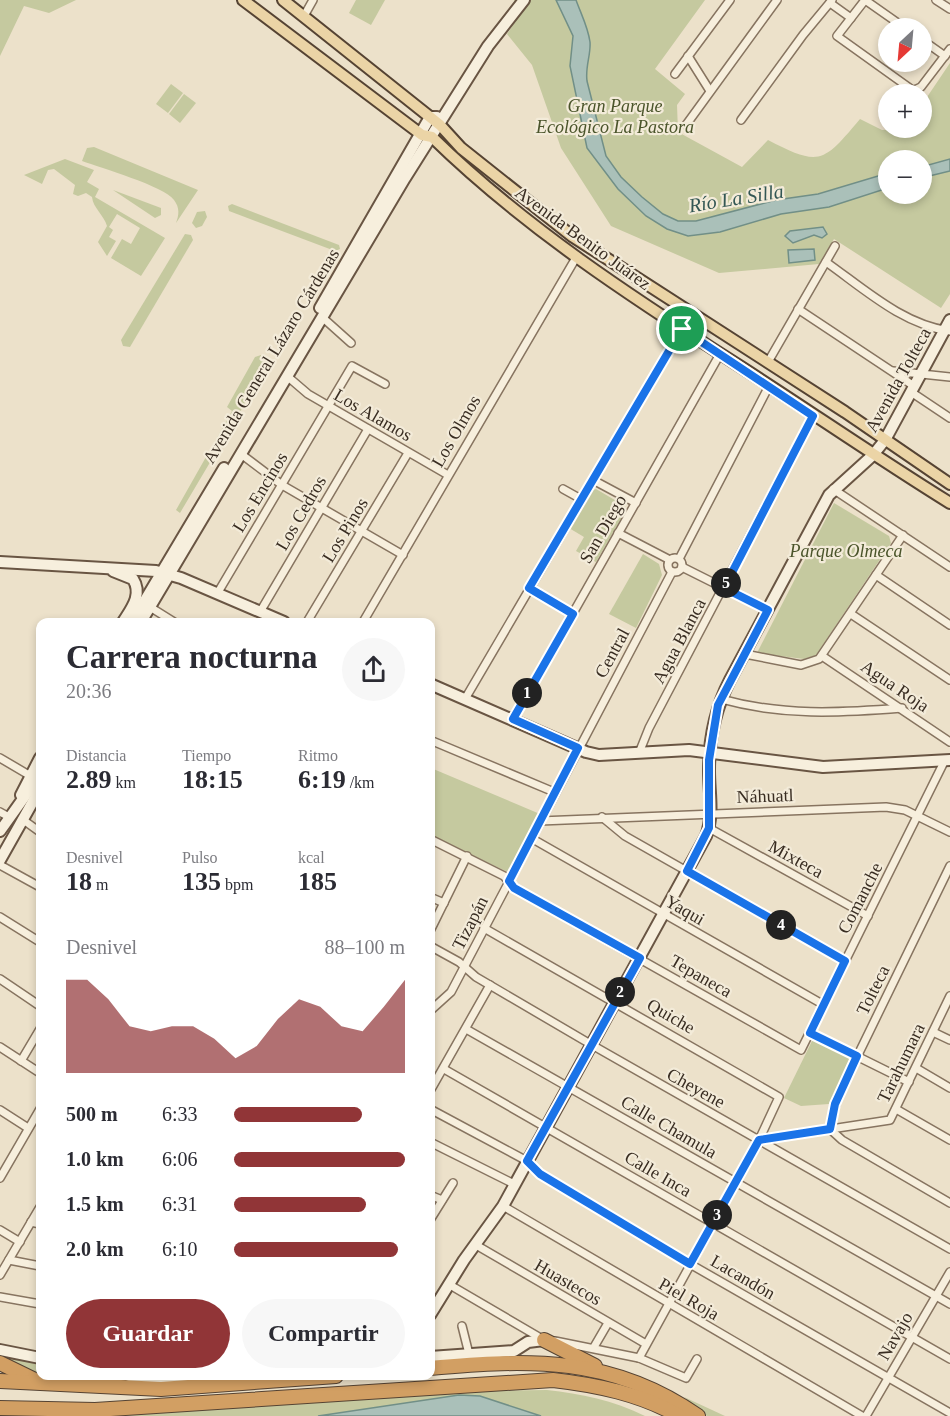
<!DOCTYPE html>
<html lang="es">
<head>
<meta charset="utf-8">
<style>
	:root { --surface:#fff; --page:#f7f7f7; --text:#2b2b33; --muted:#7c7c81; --accent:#913537 }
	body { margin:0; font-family:Georgia,serif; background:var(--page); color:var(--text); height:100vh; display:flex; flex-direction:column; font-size:22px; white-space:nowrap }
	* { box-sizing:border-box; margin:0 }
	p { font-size:20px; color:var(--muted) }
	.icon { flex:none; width:33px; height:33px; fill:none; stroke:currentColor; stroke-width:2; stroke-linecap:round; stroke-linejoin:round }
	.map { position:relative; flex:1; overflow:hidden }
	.panel { position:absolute; left:36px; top:618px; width:399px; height:762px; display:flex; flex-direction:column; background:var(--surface); border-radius:12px; box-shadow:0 3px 9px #0003 }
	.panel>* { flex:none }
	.needle { width:39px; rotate:206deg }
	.buttons { position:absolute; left:878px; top:18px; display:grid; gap:12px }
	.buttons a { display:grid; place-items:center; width:54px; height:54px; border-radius:50%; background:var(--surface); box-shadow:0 3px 9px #0003; font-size:30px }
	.pin { position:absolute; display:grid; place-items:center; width:51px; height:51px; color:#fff; margin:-26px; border:3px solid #fff; border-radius:50%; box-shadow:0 2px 6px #0007 }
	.km { position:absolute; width:30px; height:30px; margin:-15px; border-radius:50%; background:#222; color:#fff; font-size:16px; line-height:30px; text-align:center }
	.round { display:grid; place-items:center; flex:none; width:63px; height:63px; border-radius:32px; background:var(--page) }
	.summary { display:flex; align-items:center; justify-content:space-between; height:102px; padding:0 30px }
	h1 { font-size:33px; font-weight:700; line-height:45px }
	.metrics { display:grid; grid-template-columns:repeat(3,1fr); gap:9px; height:102px; padding:6px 30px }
	.metrics div { display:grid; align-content:center }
	.metrics b { font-size:26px; font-weight:700 }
	.metrics small { font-size:16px; font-weight:400 }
	.metrics p { font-size:16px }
	.chart { height:168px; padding:12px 30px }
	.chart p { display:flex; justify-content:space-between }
	.chart svg { width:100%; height:108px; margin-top:6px; fill:var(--accent); opacity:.7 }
	.action { display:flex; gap:12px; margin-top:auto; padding:12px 30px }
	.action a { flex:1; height:69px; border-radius:36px; background:var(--accent); color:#fff; font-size:24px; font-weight:700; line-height:69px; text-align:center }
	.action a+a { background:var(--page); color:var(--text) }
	ul { padding:0 30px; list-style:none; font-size:20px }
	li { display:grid; grid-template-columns:96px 72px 1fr; align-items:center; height:45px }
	li i { height:15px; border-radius:8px; background:var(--accent) }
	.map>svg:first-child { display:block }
	.green { fill:#c5c99f; fill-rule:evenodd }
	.water { fill:#aac0b9; stroke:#718f87; stroke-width:1.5 }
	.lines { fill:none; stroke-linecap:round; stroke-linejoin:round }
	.street-casing { stroke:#877460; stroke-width:10 }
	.secondary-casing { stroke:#695543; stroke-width:14 }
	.primary-casing { stroke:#554333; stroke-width:14 }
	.highway-casing { stroke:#554333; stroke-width:16 }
	.street { stroke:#f7efdd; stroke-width:7 }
	.secondary { stroke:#f7efdd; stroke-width:10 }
	.primary { stroke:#ebd4a6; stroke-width:10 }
	.highway { stroke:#d29f63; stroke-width:14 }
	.route-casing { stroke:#fff; stroke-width:12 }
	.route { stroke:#1a73e8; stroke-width:8 }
	.labels { text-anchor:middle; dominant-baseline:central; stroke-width:4.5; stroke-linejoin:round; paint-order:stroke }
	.park-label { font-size:18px; font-style:italic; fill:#4a542a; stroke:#f3ebd9 }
	.street-label { font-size:18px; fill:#392d22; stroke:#f3ebd9 }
	.water-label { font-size:20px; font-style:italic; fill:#335754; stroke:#f3ebd9 }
</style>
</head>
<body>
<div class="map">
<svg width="950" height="1416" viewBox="0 0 950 1416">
	<rect width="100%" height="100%" fill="#ece1ca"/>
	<!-- green -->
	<g class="green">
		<polygon points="0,0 76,0 49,13 24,6 0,56"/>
		<polygon points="356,0 385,0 371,25 349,13"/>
		<path d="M 514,0 L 705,0 L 655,69 L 685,94 L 677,105 L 678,132 L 742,167 L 768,140 C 820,167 823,163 860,119 L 882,130 L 921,128 L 921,106 L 950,63 L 950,294 L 941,308 L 834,239 L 819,264 L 719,273 L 611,226 L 561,148 L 532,65 L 507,34 L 515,22 ZM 888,160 L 921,160 L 921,194 L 888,194 Z"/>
		<polygon points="171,84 183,93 168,113 156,104"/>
		<polygon points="184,94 196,103 180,123 169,114"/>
		<path d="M 94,147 L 198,190 L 176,223 C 179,215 180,208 174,200 C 164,186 101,168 82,161 L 87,148 Z"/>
		<path d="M 65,159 L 94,170 L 87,182 L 99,189 L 95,197 L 165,238 L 141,276 L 111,258 L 122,239 L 131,244 L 140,228 L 117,214 L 109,227 L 113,230 L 109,237 L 116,241 L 107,256 L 98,242 L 107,226 C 104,215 93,208 92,197 L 86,193 L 78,196 L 73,194 L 75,185 L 54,169 L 48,170 L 42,184 L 24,175 Z"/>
		<polygon points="113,190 161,208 161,215 155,218"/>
		<polygon points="232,204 339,245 340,249 335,251 229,211 228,206"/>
		<polygon points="205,211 207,217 202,226 196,228 192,223 197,212"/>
		<polygon points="185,234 191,235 193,240 130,347 123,346 121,340"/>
		<polygon points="261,355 270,361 180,513 176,510 232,411 227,407 255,357"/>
		<polygon points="596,489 625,506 626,510 596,562 576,551 584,537 569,528 592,490"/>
		<polygon points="834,503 889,536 891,543 816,655 804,659 757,653"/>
		<polygon points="643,554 659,564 662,575 636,628 609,614"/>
		<polygon points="431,768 540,814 510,873 431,836"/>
		<polygon points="815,1040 850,1056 850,1060 829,1104 801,1106 784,1098 812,1041"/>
		<polygon points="0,1355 40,1363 40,1376 99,1376 136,1382 280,1376 152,1387 43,1378 0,1361"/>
		<path d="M 547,1390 C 581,1394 613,1400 645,1416 L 0,1416 L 0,1413 L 85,1416 L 471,1391 Z"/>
		<polygon points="684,1397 725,1416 707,1416"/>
	</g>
	<!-- water -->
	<g class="water">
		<path d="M 556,0 L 576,0 C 581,14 588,27 590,42 C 591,55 585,67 587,81 L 606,156 L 621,177 L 642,197 L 663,214 L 678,221 L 696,221 L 776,200 L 818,194 L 888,173 L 888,188 L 829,207 L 781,214 L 720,232 L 688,236 L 667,229 L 646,216 L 618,189 L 587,148 L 570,66 L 573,36 Z"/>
		<polygon points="950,159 950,171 921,178 921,167"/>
		<polygon points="823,227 827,234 822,238 814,235 793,243 785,236 790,231"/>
		<polygon points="814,249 815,260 789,263 788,250"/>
		<polygon points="459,1395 480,1396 541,1416 318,1416"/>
	</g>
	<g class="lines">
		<!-- street casing -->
		<g class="street-casing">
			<g id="street">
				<polyline points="865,0 837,36 911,89 915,90 921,87 950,49"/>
				<polyline points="865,0 905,28"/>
				<polyline points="936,0 950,9"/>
				<polyline points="830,3 851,18"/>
				<polyline points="304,16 313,0"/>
				<polyline points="921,39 945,56"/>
				<polyline points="688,56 710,91"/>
				<polyline points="675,74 730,0"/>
				<polyline points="741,120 803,35 832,0"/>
				<polyline points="686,125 777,0"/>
				<path d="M 826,262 C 863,288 903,325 950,331"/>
				<polyline points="798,309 914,386"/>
				<polyline points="322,317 351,343"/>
				<polyline points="768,362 835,246"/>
				<polyline points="893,371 950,377"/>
				<polyline points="287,376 308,394 448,475"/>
				<polyline points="911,392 950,418"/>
				<polyline points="241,454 282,485 403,555"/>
				<polyline points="593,480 636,503"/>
				<polyline points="563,489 581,499"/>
				<polyline points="833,489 950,567"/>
				<polyline points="618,533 670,560"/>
				<circle cx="675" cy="565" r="7"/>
				<polyline points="679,559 769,386"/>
				<polyline points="682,567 768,610"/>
				<polyline points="876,575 950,625"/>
				<polyline points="529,588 573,614"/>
				<polyline points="217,594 352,366 385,384"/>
				<polyline points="150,607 174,622"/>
				<polyline points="260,612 368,429"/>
				<polyline points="851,614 950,680"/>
				<polyline points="307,622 408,453"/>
				<polyline points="363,622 577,256"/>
				<polyline points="745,654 801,665 819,659 903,535"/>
				<polyline points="822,656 950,742"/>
				<polyline points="465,699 682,329"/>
				<path d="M 721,699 C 782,716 839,713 902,708"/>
				<polyline points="513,719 720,354"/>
				<polyline points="430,740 554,792"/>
				<polyline points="639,753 649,728 813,416"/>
				<polyline points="0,758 34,778"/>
				<polyline points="0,812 9,817"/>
				<polyline points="602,817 625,836 845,961"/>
				<polyline points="22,819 40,832"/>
				<polyline points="540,821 886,807 905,810 950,832"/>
				<polyline points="709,828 868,916"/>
				<polyline points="531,838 824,1005"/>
				<polyline points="430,839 504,876 514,888 801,1050 945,760"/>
				<polyline points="0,865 40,887"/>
				<polyline points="950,866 837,1098 830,1129 842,1140 950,1203"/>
				<polyline points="430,897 444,903"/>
				<polyline points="0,917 40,942"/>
				<polyline points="484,928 779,1097 759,1140 639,1358"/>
				<polyline points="430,931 467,856"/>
				<polyline points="430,946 459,962 476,977 592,1045 950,1249"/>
				<polyline points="0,979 40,1006"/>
				<polyline points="430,1011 451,992 672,572"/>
				<polyline points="466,1029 950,1304"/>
				<polyline points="933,1032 950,1040"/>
				<polyline points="810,1033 909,1082"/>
				<polyline points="0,1047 40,1073"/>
				<polyline points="21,1061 40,1029"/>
				<polyline points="916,1068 950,1088"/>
				<polyline points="444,1069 950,1359"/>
				<polyline points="430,1091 490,985"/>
				<polyline points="430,1109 527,1161 540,1174 690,1264 950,1413"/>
				<polyline points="896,1109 950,1140"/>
				<polyline points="0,1110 28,1128"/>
				<polyline points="759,1140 890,1120 950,996"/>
				<polyline points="430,1142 514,1184"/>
				<polyline points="0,1178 40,1109"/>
				<polyline points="430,1195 442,1200"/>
				<polyline points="503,1206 862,1416"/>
				<polyline points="430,1220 453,1183"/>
				<polyline points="31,1222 40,1224"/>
				<polyline points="0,1230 20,1242"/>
				<polyline points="476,1245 646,1344"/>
				<polyline points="9,1260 40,1266"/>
				<polyline points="0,1275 40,1207"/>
				<polyline points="450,1285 544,1340"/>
				<polyline points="0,1297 40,1304"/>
				<polyline points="462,1326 469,1354"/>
				<polyline points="555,1341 639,1358 686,1378 697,1359"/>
				<polyline points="594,1347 608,1323"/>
				<polyline points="866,1416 950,1272"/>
			</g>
		</g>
		<!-- secondary casing -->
		<g class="secondary-casing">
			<g id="secondary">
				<polyline points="320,308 430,117 437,117"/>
				<polyline points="0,562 156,571 181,578 284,622"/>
				<path d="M 113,571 L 133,579 C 143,595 131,609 123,622"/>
				<polyline points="132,622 224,468"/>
				<polyline points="141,622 405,178 488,46 524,0"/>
				<polyline points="430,684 586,752 599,755 689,750 823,767 950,760"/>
				<polyline points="21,795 40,758"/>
				<polyline points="0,831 40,775"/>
				<polyline points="0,860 40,789"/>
				<path d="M 430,1315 L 464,1260 L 503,1206 L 706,836 C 714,815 709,793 709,771 C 709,740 716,707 730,680 L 829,495 L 873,455 L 885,440 L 950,320"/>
				<polyline points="0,1350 40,1358"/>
				<polyline points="430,1357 514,1351 528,1342 544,1340"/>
				<polyline points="129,1376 161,1379 202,1376"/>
			</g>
		</g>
		<!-- primary casing -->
		<g class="primary-casing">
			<g id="primary">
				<path d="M 243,0 L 422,135 L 432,137 C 524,227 633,298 741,367 C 811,412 879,459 950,503"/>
				<polyline points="283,0 440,125 461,148 572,236 845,412 950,484"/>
			</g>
		</g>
		<!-- highway casing -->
		<g class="highway-casing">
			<g id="highway">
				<polyline points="544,1340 595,1366"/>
				<polyline points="0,1363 39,1382"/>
				<path d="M 430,1368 C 530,1359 612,1356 698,1416"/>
				<polyline points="0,1381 161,1389 336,1376"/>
				<path d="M 0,1408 L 95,1410 L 553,1380 C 597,1385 640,1394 679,1416"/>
			</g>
		</g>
		<!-- street -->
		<use href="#street" class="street"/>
		<!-- secondary -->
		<use href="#secondary" class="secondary"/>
		<!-- primary -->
		<use href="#primary" class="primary"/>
		<!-- highway -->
		<use href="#highway" class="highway"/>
	</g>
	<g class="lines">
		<!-- route casing -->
		<g class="route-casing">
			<polygon id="route" points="682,329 813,416 724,588 768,610 718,705 709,760 709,828 687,871 845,961 810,1033 857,1056 835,1104 830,1129 759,1140 690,1264 540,1174 527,1161 640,958 514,888 509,881 578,748 513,719 573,614 529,588"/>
		</g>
		<!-- route -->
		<use href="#route" class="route"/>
	</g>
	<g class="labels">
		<!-- park labels -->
		<g class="park-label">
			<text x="615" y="106">Gran Parque<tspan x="615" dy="21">Ecológico La Pastora</tspan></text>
			<text x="846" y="551">Parque Olmeca</text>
		</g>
		<!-- street labels -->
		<g class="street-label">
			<text transform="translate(583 238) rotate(36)">Avenida Benito Juárez</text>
			<text transform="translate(271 356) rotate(-59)">Avenida General Lázaro Cárdenas</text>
			<text transform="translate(898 380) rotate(-61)">Avenida Tolteca</text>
			<text transform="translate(373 415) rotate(30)">Los Alamos</text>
			<text transform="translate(456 431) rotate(-60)">Los Olmos</text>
			<text transform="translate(260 492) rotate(-59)">Los Encinos</text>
			<text transform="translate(301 513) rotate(-60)">Los Cedros</text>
			<text transform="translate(603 529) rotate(-60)">San Diego</text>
			<text transform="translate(345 530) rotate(-59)">Los Pinos</text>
			<text transform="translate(679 641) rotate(-62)">Agua Blanca</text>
			<text transform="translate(612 653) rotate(-62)">Central</text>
			<text transform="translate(895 686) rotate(34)">Agua Roja</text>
			<text transform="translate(765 796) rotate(-2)">Náhuatl</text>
			<text transform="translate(796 859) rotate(29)">Mixteca</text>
			<text transform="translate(860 898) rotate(-63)">Comanche</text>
			<text transform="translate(685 910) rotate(30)">Yaqui</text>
			<text transform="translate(470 923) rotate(-63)">Tizapán</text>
			<text transform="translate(701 976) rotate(30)">Tepaneca</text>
			<text transform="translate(873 990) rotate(-64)">Tolteca</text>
			<text transform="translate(671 1016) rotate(30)">Quiche</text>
			<text transform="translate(901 1063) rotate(-64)">Tarahumara</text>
			<text transform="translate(696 1088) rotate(29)">Cheyene</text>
			<text transform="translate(669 1127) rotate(30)">Calle Chamula</text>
			<text transform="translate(658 1174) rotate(30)">Calle Inca</text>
			<text transform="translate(743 1277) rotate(30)">Lacandón</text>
			<text transform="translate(568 1282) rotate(30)">Huastecos</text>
			<text transform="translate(689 1299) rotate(30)">Piel Roja</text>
			<text transform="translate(895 1336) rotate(-60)">Navajo</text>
		</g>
		<!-- water labels -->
		<g class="water-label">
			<text transform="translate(736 198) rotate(-9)">Río La Silla</text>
		</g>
	</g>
</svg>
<div class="buttons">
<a><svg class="needle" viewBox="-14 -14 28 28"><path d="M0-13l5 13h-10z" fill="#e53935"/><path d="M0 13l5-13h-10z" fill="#7c7c81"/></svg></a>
<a>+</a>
<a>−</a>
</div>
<div class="pin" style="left:682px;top:329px;background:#1e9e55"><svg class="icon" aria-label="arrive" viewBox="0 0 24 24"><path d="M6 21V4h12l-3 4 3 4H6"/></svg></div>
<b class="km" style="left:527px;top:693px">1</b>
<b class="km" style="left:620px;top:992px">2</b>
<b class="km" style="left:717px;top:1215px">3</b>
<b class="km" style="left:781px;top:925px">4</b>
<b class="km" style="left:726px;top:583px">5</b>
<section class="panel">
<div class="summary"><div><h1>Carrera nocturna</h1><p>20:36</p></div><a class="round"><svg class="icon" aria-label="share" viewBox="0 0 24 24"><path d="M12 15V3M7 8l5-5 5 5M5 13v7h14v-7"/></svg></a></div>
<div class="metrics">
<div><p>Distancia</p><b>2.89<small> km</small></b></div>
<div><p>Tiempo</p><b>18:15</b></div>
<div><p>Ritmo</p><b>6:19<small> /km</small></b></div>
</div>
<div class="metrics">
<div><p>Desnivel</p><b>18<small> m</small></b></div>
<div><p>Pulso</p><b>135<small> bpm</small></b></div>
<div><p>kcal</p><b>185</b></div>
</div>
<div class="chart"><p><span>Desnivel</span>88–100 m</p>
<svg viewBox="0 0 160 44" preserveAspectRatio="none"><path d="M0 44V6L10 6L20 14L30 25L40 27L50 25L60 25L70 30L80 38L90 33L100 22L110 14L120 17L130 25L140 27L150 17L160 6V44z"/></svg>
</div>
<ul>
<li><b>500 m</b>6:33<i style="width:75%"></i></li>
<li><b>1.0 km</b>6:06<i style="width:100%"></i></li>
<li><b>1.5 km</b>6:31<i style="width:77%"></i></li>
<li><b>2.0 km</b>6:10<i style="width:96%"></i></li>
</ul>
<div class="action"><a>Guardar</a><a>Compartir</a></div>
</section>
</div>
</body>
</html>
